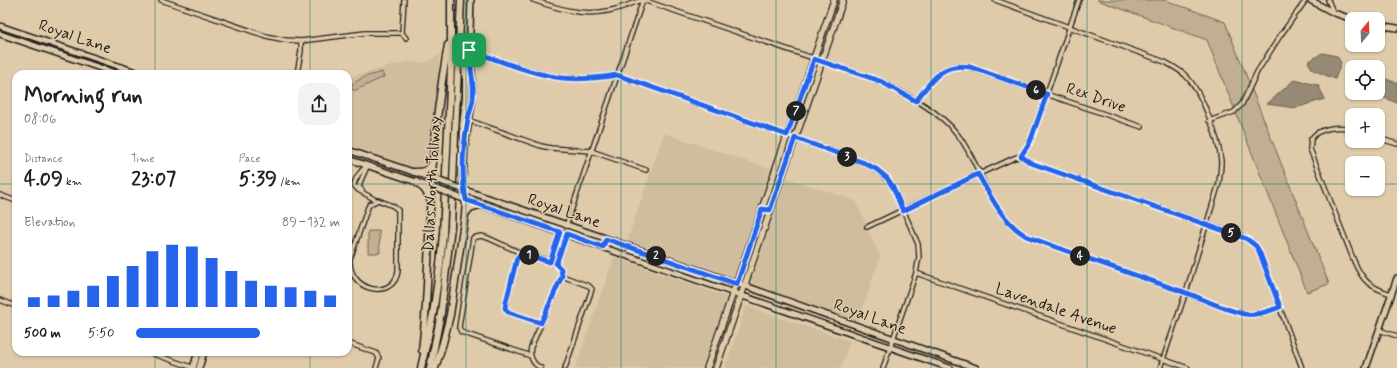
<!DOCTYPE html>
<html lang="en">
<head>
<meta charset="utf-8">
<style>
	:root { --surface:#fff; --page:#f2f2f2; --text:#202124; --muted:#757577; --accent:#2563eb }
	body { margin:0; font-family:Mynerve,sans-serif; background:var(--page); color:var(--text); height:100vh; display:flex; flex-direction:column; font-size:15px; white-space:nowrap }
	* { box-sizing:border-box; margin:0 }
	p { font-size:13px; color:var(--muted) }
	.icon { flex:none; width:22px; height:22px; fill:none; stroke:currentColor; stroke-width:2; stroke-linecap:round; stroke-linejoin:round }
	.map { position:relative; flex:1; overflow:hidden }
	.details { position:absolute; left:12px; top:70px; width:340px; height:286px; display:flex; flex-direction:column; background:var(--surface); border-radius:12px; box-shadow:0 1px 3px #0004 }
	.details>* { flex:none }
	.needle { width:26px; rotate:19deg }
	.fabs { position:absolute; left:1345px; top:12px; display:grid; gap:8px }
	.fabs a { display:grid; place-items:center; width:40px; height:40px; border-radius:8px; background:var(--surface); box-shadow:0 1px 3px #0004; font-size:20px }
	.pin { position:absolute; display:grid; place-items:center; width:34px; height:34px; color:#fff; margin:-17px; border-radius:8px; box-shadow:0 2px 6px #0006 }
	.km { position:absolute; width:20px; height:20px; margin:-10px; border-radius:50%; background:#222; color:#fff; font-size:11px; line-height:20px; text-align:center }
	.round { display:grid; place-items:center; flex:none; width:42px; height:42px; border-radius:12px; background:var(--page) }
	.head { display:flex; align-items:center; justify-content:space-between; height:68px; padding:0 12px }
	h1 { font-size:22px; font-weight:700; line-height:30px }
	.figures { display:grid; grid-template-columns:repeat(3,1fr); gap:6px; height:68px; padding:4px 12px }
	.figures div { display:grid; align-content:center }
	.figures b { font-size:20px; font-weight:700 }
	.figures small { font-size:11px; font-weight:400 }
	.figures p { font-size:11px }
	.chart { height:112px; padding:8px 12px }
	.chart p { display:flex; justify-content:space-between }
	.chart svg { width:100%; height:72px; margin-top:4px; stroke:var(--accent); stroke-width:6 }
	ul { padding:0 12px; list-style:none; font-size:13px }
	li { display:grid; grid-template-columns:64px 48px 1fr; align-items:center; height:30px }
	li i { height:10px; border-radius:5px; background:var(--accent) }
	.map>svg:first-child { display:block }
	.built { fill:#d0bd9e }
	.green { fill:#c0af92; stroke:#6e6657 }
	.water { fill:#978a75; stroke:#665e51 }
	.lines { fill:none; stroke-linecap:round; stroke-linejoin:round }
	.street-casing { stroke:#1c1c1c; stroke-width:6 }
	.secondary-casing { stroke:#1c1c1c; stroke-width:8 }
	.primary-casing { stroke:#1c1c1c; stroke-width:8 }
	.highway-casing { stroke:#1c1c1c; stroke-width:9 }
	.street { stroke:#dfcba9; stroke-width:3.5 }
	.secondary { stroke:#dfcba9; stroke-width:5 }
	.primary { stroke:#dfcba9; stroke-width:5.5 }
	.highway { stroke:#dfcba9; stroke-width:6 }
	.secondary-bridge-casing { stroke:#1c1c1c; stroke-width:8; stroke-linecap:butt }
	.secondary-bridge { stroke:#dfcba9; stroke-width:5 }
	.route-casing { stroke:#fff; stroke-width:8 }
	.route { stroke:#2563eb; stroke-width:5 }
	.grid { fill:none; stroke:#0f766e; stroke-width:1; stroke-opacity:0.55 }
	.labels { text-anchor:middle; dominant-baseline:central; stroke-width:3; stroke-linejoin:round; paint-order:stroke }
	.street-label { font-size:16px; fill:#1c1c1c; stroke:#dfcba9 }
</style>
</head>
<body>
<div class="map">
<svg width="1397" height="368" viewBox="0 0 1397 368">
	<rect width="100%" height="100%" fill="#dfcba9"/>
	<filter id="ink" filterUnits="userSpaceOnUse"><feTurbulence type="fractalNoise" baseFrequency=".025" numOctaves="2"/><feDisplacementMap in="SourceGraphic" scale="8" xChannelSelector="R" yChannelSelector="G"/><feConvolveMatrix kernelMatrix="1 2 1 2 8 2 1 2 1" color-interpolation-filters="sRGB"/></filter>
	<g filter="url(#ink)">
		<!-- built -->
		<g class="built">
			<polygon points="440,55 428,161 424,165 415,168 348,144 348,77 407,62 425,63"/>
			<polygon points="664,133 770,169 733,278 627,241"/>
			<polygon points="787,178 856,201 880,257 858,321 750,284"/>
			<polygon points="614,257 727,297 702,368 575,368"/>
			<polygon points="746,306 850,341 841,368 725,368"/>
		</g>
		<!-- green -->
		<g class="green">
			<polygon points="1097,0 1165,0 1225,22 1329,284 1307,292 1207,40"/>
			<polygon points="382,72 384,77 356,90 353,90 351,87 352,84 364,77"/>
			<polygon points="368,231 379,231 380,253 368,253"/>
		</g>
		<!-- water -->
		<g class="water">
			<polygon points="1322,53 1337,56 1341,63 1335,79 1313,70 1308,62"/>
			<polygon points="1378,76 1397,83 1397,103 1373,93 1378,93"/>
			<polygon points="1294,80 1318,85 1325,99 1295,108 1267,104"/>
		</g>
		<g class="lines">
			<!-- street casing -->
			<g class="street-casing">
				<g id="street">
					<polyline points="161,0 266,36 285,40 301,41 365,33 402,33 406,38"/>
					<path d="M 533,0 C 559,9 584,17 612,10 C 622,8 632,3 642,0"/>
					<path d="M 643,0 L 880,81 C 906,94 940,111 958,135 C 983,168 987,211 1026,236 C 1075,255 1125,271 1175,289 C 1198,297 1220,309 1244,314 C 1256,316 1268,311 1280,307"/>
					<path d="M 995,0 L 1165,62 C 1172,66 1180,70 1186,76 C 1202,92 1219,139 1221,161 C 1221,168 1220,175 1219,183 L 1186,292 L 1160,368"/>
					<polyline points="1328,0 1333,12"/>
					<polyline points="402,33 404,0"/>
					<path d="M 469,50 C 499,60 530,73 562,78 C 580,80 599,78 617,75 L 862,162 C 875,168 885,175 893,187 L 918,244 L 919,257 L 916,273 L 883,368"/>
					<polyline points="297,74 301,51 301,41"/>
					<path d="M 916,101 C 929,83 941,64 965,66 L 1142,127"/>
					<polyline points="468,120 541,146 551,148 591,151 646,170"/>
					<polyline points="1209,121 1234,112 1242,104 1257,72 1280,36 1306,0"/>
					<path d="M 1352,129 C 1339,126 1319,127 1311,139 L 1310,149 L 1354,261 C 1363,282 1370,287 1391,294"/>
					<polyline points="1378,138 1397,144"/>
					<polyline points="1021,156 1031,163 1241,236 1252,242 1259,251 1302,368"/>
					<polyline points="1021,156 1030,142 1079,0"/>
					<path d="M 367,166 C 361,170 355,178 354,185 L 358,190 L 376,200"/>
					<path d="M 362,190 L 359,187 C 360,179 365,174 367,166"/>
					<polyline points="0,195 16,201"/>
					<path d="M 378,200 L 393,206 L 398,210 L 398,271 C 394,301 348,292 350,259 L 368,207 L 370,204 Z"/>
					<polyline points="566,226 643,0"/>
					<polyline points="867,227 979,174 1014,158 1021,156"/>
					<polyline points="521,253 517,257 505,308 508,312 541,323"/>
					<polyline points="550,261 560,232"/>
					<polyline points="556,264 567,235"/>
					<polyline points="916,273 1188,368"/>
					<polyline points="562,276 589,286 592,289 565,368"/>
					<polyline points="0,300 16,306"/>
					<polyline points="1379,330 1397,336"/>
					<polyline points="348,343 376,353 379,358 376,368"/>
					<polyline points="148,352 194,368"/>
					<path d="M 531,356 L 461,332 L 459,327 L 473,238 L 481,236 L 488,238 L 521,253 L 550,261 L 556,264 L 561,269 L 562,276 L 531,347 C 529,355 532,364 541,368"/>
				</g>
			</g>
			<!-- secondary casing -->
			<g class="secondary-casing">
				<g id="secondary">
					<polyline points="1310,0 1334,13 1352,19"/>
					<polyline points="1378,25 1397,28"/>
					<polyline points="0,26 142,74"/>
					<polyline points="0,34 118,74"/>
					<polyline points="348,150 440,181"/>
					<polyline points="348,159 440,190"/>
					<polyline points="459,188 751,288 976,368"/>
					<polyline points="458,197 950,368"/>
					<polyline points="466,200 463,184 465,145 473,98 473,88 472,72 469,60 471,0"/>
					<polyline points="193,368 198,352"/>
					<polyline points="199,368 204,352"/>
					<polyline points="1366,368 1397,278"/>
				</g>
			</g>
			<!-- primary casing -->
			<g class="primary-casing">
				<g id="primary">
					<polyline points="707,368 834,0"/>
					<polyline points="716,368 843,0"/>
				</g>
			</g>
			<!-- highway casing -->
			<g class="highway-casing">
				<g id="highway">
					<polyline points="461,37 466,77 466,97 463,125 465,145"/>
					<path d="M 414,172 C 423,172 428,172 432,163"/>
					<polyline points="416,182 425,190 430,199"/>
					<polyline points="466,213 470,208 480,205"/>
					<path d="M 422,350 C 429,292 428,233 432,174 C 435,131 440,88 448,45"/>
					<polyline points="421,368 433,314 440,265 443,234 451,68 451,0"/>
					<polyline points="430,368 441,313 451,226 461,0"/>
					<polyline points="435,368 443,343 450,315 465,215 466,200"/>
				</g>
			</g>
			<!-- street -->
			<use href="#street" class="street"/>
			<!-- secondary -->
			<use href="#secondary" class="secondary"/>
			<!-- primary -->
			<use href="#primary" class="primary"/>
			<!-- highway -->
			<use href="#highway" class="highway"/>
			<!-- secondary-bridge casing -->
			<g class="secondary-bridge-casing">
				<g id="secondary-bridge">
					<polyline points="440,181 459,188"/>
					<polyline points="440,190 458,197"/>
				</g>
			</g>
			<!-- secondary-bridge -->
			<use href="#secondary-bridge" class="secondary-bridge"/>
		</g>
	</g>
	<g class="lines" filter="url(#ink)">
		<!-- route casing -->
		<g class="route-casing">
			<path id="route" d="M 469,50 C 499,60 530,74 562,78 C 580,80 599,78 617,75 L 787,135 L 814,59 L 880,81 L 916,101 C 931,81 942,62 970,67 L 1047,94 L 1030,142 L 1021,156 L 1031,163 L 1247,239 L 1256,246 L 1259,251 L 1280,307 C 1268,311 1256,316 1244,314 C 1221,309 1200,297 1178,290 C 1127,272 1076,255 1026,236 C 1002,221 991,197 978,174 L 903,211 L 893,187 L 887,178 L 876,169 L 862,162 L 795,138 L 770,210 L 762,209 L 737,284 L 606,239 L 603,247 L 567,234 L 556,264 L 561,269 L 562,276 L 541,323 L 508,312 L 505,308 L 506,302 L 517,258 L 521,253 L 550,262 L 560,232 L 466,200 C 461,174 463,145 468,120 C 469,113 472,106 473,99 C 475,82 469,66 469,50 Z"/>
		</g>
		<!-- route -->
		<use href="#route" class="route"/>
	</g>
	<!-- grid -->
	<path class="grid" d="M 155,0 L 155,74M 310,0 L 310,74M 466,0 L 466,368M 621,0 L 621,368M 776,0 L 776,368M 931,0 L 931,368M 1087,0 L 1087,368M 1242,0 L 1242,368M 0,184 L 16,184M 348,184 L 1352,184M 1378,184 L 1397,184M 155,352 L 155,368M 310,352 L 310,368"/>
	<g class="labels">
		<!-- street labels -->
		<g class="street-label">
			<text transform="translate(75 37) rotate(19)">Royal Lane</text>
			<text transform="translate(1096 98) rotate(19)">Rex Drive</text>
			<text transform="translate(432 184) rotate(-87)">Dallas North Tollway</text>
			<text transform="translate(564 211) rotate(19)">Royal Lane</text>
			<text transform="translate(1056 309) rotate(19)">Lavendale Avenue</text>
			<text transform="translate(870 317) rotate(20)">Royal Lane</text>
		</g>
	</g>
</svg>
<div class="fabs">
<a><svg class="needle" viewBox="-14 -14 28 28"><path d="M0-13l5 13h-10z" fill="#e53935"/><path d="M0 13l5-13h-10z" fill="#757577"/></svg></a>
<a><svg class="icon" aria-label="locate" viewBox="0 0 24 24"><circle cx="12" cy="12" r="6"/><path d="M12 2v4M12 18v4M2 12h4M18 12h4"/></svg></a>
<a>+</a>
<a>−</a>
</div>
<div class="pin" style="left:469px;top:50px;background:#1e9e55"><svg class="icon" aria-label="arrive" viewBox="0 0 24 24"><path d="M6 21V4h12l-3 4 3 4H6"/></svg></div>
<b class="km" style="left:529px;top:255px">1</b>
<b class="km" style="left:656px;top:256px">2</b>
<b class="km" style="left:847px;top:157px">3</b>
<b class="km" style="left:1080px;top:256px">4</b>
<b class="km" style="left:1231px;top:233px">5</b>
<b class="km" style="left:1036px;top:90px">6</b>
<b class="km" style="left:796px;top:111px">7</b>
<section class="details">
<div class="head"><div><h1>Morning run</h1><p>08:06</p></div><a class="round"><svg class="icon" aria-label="share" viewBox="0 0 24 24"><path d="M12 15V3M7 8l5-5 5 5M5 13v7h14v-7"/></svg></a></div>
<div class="figures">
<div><p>Distance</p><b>4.09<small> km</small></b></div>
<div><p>Time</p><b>23:07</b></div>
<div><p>Pace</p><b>5:39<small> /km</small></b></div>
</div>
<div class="chart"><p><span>Elevation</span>89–132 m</p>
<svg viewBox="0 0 160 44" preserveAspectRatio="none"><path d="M5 44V38M15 44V37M25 44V34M35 44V31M45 44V25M55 44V19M65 44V10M75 44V6M85 44V7M95 44V14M105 44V22M115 44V28M125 44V31M135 44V32M145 44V34M155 44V37"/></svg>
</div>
<ul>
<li><b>500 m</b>5:50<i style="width:61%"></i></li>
</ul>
</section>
</div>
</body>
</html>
